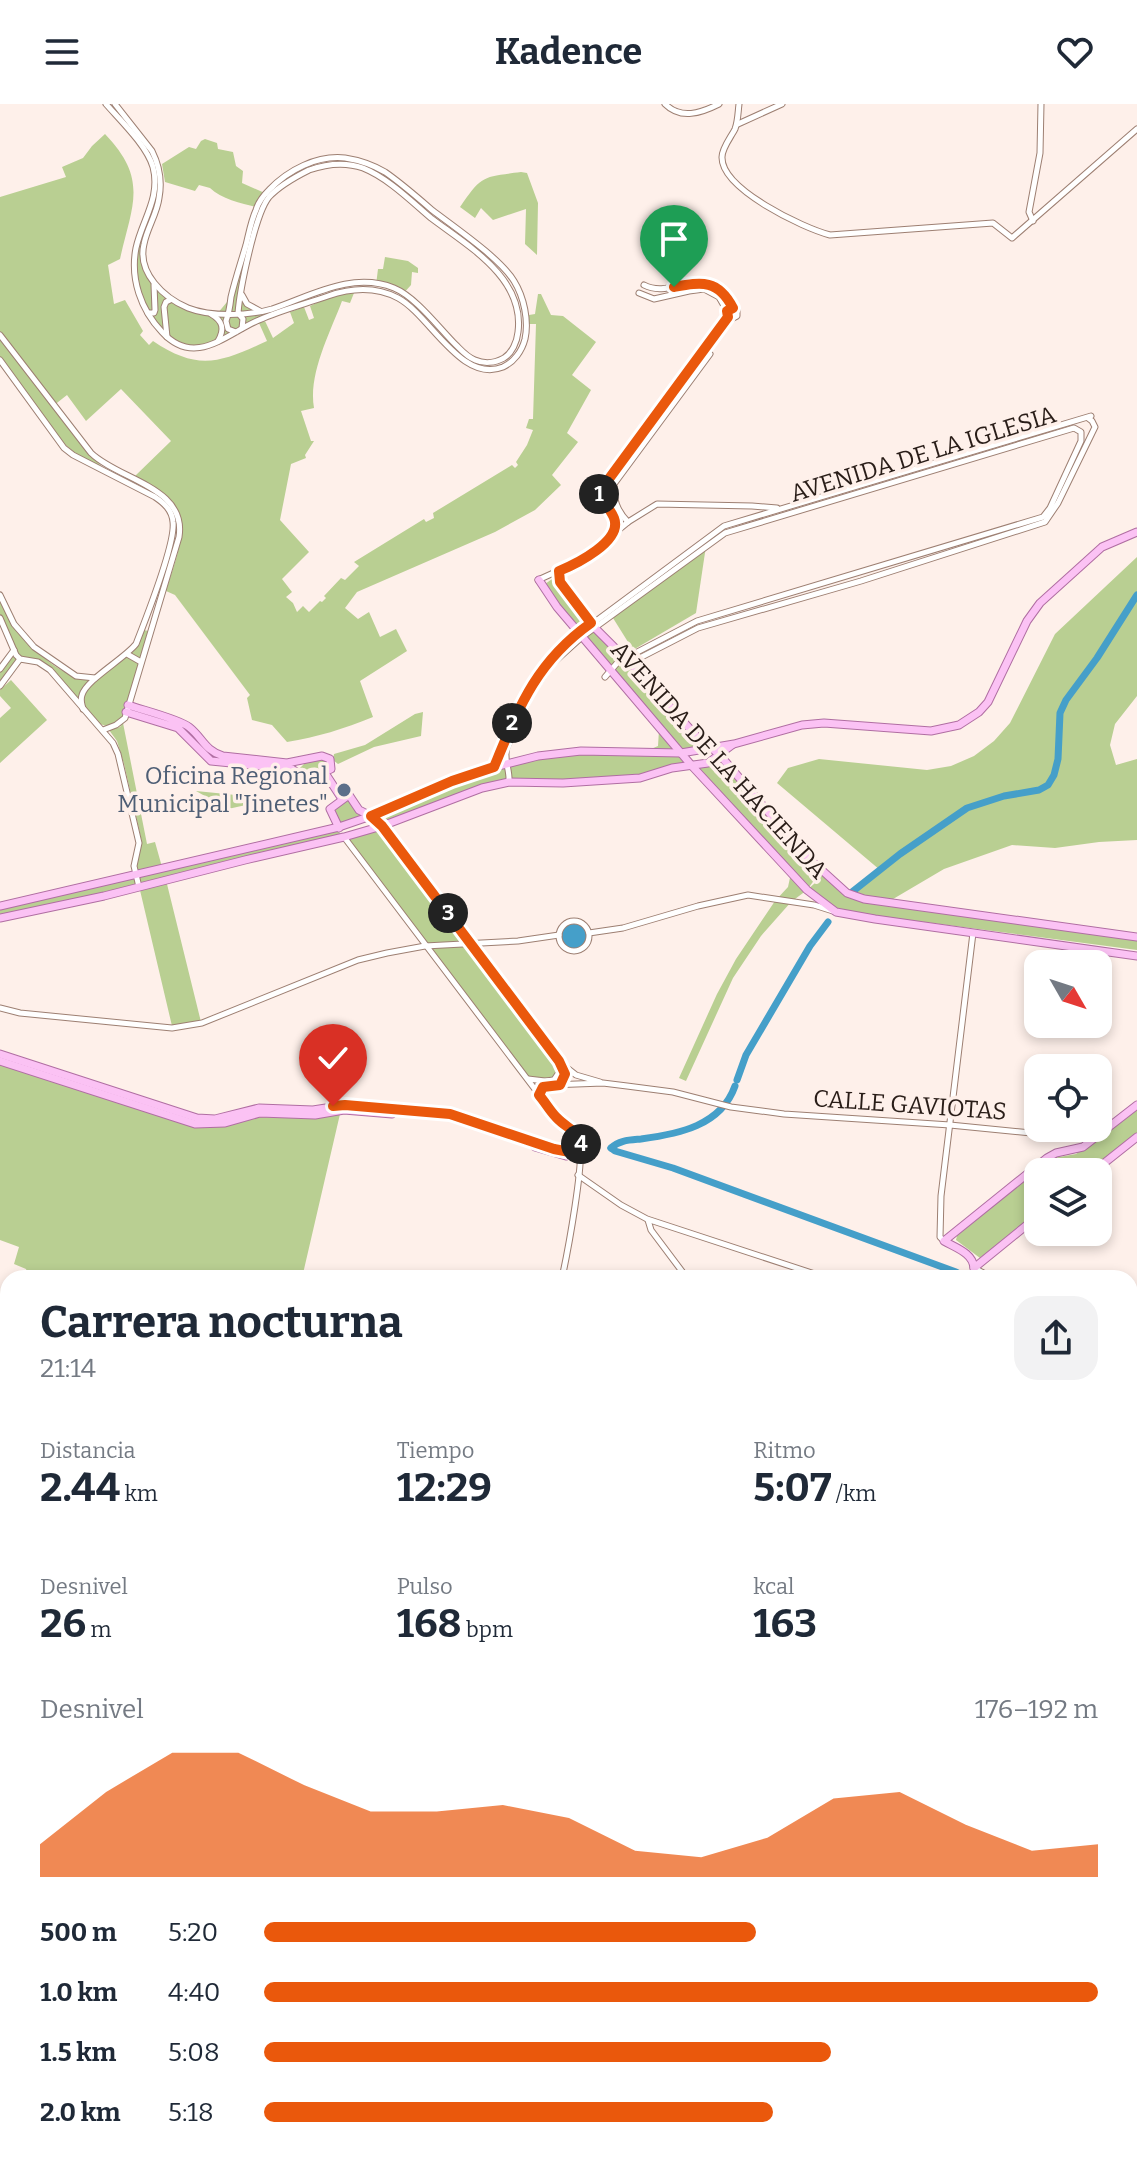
<!DOCTYPE html>
<html lang="es">
<head>
<meta charset="utf-8">
<style>
	:root { --surface:#fff; --page:#f2f2f3; --text:#1f2937; --muted:#747a83; --accent:#ea580c }
	body { margin:0; font-family:Bitter,serif; background:var(--page); color:var(--text); height:100vh; display:flex; flex-direction:column; font-size:30px; white-space:nowrap }
	* { box-sizing:border-box; margin:0 }
	p { font-size:26px; color:var(--muted) }
	.icon { flex:none; width:44px; height:44px; fill:none; stroke:currentColor; stroke-width:2; stroke-linecap:round; stroke-linejoin:round }
	.map { position:relative; flex:1; overflow:hidden }
	.sheet { position:absolute; left:0px; top:1166px; width:1138px; height:888px; display:flex; flex-direction:column; background:var(--surface); border-radius:24px 24px 0 0; box-shadow:0 4px 12px #0003 }
	.sheet>* { flex:none }
	.needle { width:52px; rotate:129deg }
	.controls { position:absolute; left:1024px; top:846px; display:grid; gap:16px }
	.controls a { display:grid; place-items:center; width:88px; height:88px; border-radius:16px; background:var(--surface); box-shadow:0 4px 12px #0003; font-size:40px }
	.pin { position:absolute; display:grid; place-items:center; width:68px; height:68px; color:#fff; margin:-82px -34px; border-radius:50% 50% 50% 0; rotate:-45deg; box-shadow:0 0 8px #0007 }
	.pin .icon { rotate:45deg }
	.km { position:absolute; width:40px; height:40px; margin:-20px; border-radius:50%; background:#222; color:#fff; font-size:22px; line-height:40px; text-align:center }
	.round { display:grid; place-items:center; flex:none; width:84px; height:84px; border-radius:24px; background:var(--page) }
	.summary { display:flex; align-items:center; justify-content:space-between; height:136px; padding:0 40px }
	h1 { font-size:44px; font-weight:700; line-height:60px }
	.figures { display:grid; grid-template-columns:repeat(3,1fr); gap:12px; height:136px; padding:8px 40px }
	.figures div { display:grid; align-content:center }
	.figures b { font-size:40px; font-weight:700 }
	.figures small { font-size:22px; font-weight:400 }
	.figures p { font-size:22px }
	.chart { height:224px; padding:16px 40px }
	.chart p { display:flex; justify-content:space-between }
	.chart svg { width:100%; height:144px; margin-top:8px; fill:var(--accent); opacity:.7 }
	ul { padding:0 40px; list-style:none; font-size:26px }
	li { display:grid; grid-template-columns:128px 96px 1fr; align-items:center; height:60px }
	li i { height:20px; border-radius:10px; background:var(--accent) }
	header { display:flex; justify-content:space-between; align-items:center; height:104px; padding:0 40px; background:var(--surface); font-size:36px; font-weight:700 }
	.map>svg:first-child { display:block }
	.green { fill:#b9cf92 }
	.water { fill:#459fc9 }
	.lines { fill:none; stroke-linecap:round; stroke-linejoin:round }
	.river { stroke:#459fc9; stroke-width:7 }
	.minor-casing { stroke:#9d7f72; stroke-width:7 }
	.major-casing { stroke:#b06ea2; stroke-width:9 }
	.highway-casing { stroke:#b06ea2; stroke-width:10 }
	.minor { stroke:#fff; stroke-width:5 }
	.major { stroke:#fbc2f4; stroke-width:7 }
	.highway { stroke:#f899ed; stroke-width:8 }
	.major-bridge-casing { stroke:#b06ea2; stroke-width:9; stroke-linecap:butt }
	.highway-bridge-casing { stroke:#b06ea2; stroke-width:10; stroke-linecap:butt }
	.major-bridge { stroke:#fbc2f4; stroke-width:7 }
	.highway-bridge { stroke:#f899ed; stroke-width:8 }
	.route-casing { stroke:#fff; stroke-width:16 }
	.route { stroke:#ea580c; stroke-width:10 }
	.service-dot { fill:#5c6f8a; stroke:#fef0ea; stroke-width:3 }
	.labels { text-anchor:middle; dominant-baseline:central; stroke-width:7; stroke-linejoin:round; paint-order:stroke }
	.street-label { font-size:24px; fill:#291d18; stroke:#fef0ea }
	.service-label { font-size:24px; fill:#4e5e75; stroke:#fef0ea; text-anchor:end }
</style>
</head>
<body>
<header><svg class="icon" aria-label="menu" viewBox="0 0 24 24"><path d="M4 6h16M4 12h16M4 18h16"/></svg>Kadence<svg class="icon" aria-label="heart" viewBox="0 0 24 24"><path d="M12 20l-8-8c-3-5 5-10 8-4 3-6 11-1 8 4z"/></svg></header>
<div class="map">
<svg width="1137" height="2054" viewBox="0 0 1137 2054">
	<rect width="100%" height="100%" fill="#fef0ea"/>
	<!-- green -->
	<g class="green">
		<path d="M 105,30 C 149,76 132,101 120,155 L 108,161 L 114,200 L 125,196 L 143,227 L 140,231 L 149,241 L 153,237 C 199,268 221,258 267,237 L 259,219 L 265,217 L 273,234 L 294,219 L 290,208 L 304,203 L 309,216 L 314,214 L 310,202 L 336,190 L 354,189 L 350,199 L 342,197 C 330,229 308,270 314,304 L 301,307 L 311,337 L 314,337 L 305,351 L 306,354 L 291,360 L 280,416 L 309,448 L 282,475 L 292,488 L 286,493 L 293,499 L 297,508 L 303,502 L 309,508 L 320,497 L 322,498 L 326,494 L 324,492 L 341,474 L 345,476 L 359,462 L 354,458 L 424,415 L 426,418 L 434,414 L 433,409 L 512,361 L 515,364 L 518,361 L 516,358 L 527,341 L 533,326 L 526,324 L 529,315 L 533,315 L 536,220 L 529,220 L 529,211 L 535,210 L 538,190 L 541,190 L 551,211 L 563,212 L 596,238 L 572,271 L 591,286 L 567,329 L 578,338 L 552,371 L 561,381 L 535,406 L 495,428 L 357,488 L 345,504 L 358,515 L 369,508 L 380,533 L 396,525 L 407,547 L 360,577 L 373,613 C 344,625 317,633 287,638 L 272,621 L 252,616 L 247,594 L 250,591 L 175,491 L 166,487 C 175,455 197,412 162,388 C 153,382 143,378 134,373 L 171,337 L 121,285 L 86,317 L 67,291 L 53,302 L 90,350 L 102,363 L 75,349 L 62,338 L 0,253 L 0,93 L 66,73 L 62,63 L 83,54 L 92,42 Z"/>
		<path d="M 205,35 L 217,39 L 218,45 L 233,48 L 236,62 L 243,67 L 242,79 L 267,90 L 256,103 C 241,99 221,95 210,84 L 199,81 L 195,87 L 165,78 L 162,60 L 189,43 L 196,45 L 201,37 Z"/>
		<path d="M 521,68 L 527,69 L 538,99 L 537,151 L 525,140 L 526,105 L 493,116 L 481,104 L 475,114 L 460,103 C 482,71 482,73 521,68 Z"/>
		<polygon points="141,133 144,157 154,179 177,201 217,210 232,192 241,160 245,165 242,194 261,208 276,206 217,238 190,244 175,239 147,209 134,172 136,144"/>
		<polygon points="385,153 408,157 418,164 418,169 412,168 411,181 402,191 386,183 376,181 378,165 383,165"/>
		<polygon points="706,442 696,509 633,546 613,514"/>
		<polygon points="1137,453 1137,592 1115,620 1110,641 1116,661 1137,655 1137,736 1099,738 1055,744 1012,741 944,765 888,798 1137,833 1137,846 886,813 848,811 807,786 815,779 822,769 847,789 880,766 777,679 788,664 819,655 927,666 951,662 974,652 994,637 1010,619 1055,530"/>
		<polygon points="558,471 589,518 578,527 545,480"/>
		<path d="M 0,497 C 22,529 48,573 92,575 C 82,584 78,588 81,601 L 51,565 L 20,554 L 0,582 L 0,564 L 16,547 L 0,511 Z"/>
		<polygon points="595,524 625,554 697,637 697,641 681,648 692,662 640,673 601,677 509,677 382,721 376,712 452,677 538,652 651,645 658,642 659,626 583,533"/>
		<path d="M 143,526 L 149,527 L 124,613 C 119,617 115,622 108,622 C 95,622 80,602 84,591 C 89,574 113,564 125,552 C 132,545 137,534 143,526 Z"/>
		<polygon points="11,576 47,616 0,659 0,614 11,604 0,592 0,586"/>
		<polygon points="423,608 421,632 374,643 338,660 333,656 334,650 365,641 415,610"/>
		<polygon points="123,619 147,740 155,738 162,763 138,768 136,759 142,738 124,660 117,637 109,626 120,623"/>
		<polygon points="326,654 330,665 307,675 300,669 300,664 307,657"/>
		<polygon points="722,654 820,768 807,786 791,798 761,832 733,874 686,977 679,974 717,890 736,855 775,797 788,783 791,769 693,664 709,662"/>
		<polygon points="196,687 266,694 269,696 228,705"/>
		<polygon points="350,692 362,713 339,721 331,705"/>
		<polygon points="337,724 342,733 166,776 201,918 172,922 139,782 0,813 0,802"/>
		<polygon points="380,726 560,967 557,973 534,975 527,971 347,735"/>
		<polygon points="0,960 189,1022 215,1023 260,1013 319,1014 340,1010 302,1174 29,1174 26,1165 14,1160 19,1143 0,1136"/>
		<polygon points="1137,1005 1137,1030 1089,1068 1038,1068 1038,1109 980,1154 956,1136 958,1128 1054,1054 1076,1050"/>
		<polygon points="0,1486 8,1492 8,1530 0,1513"/>
		<polygon points="1137,1935 1137,2054 1098,2054 1093,2046 1130,2046 1130,1938"/>
		<polygon points="468,2046 757,2046 755,2054 470,2054"/>
	</g>
	<!-- water -->
	<circle class="water" cx="574" cy="833" r="13"/>
	<g class="lines">
		<!-- river -->
		<g class="river">
			<polyline points="852,788 900,750 967,704 1004,692 1039,686 1048,681 1054,671 1058,655 1060,609 1066,596 1097,554 1137,491"/>
			<polyline points="737,976 746,951 810,842 828,818"/>
			<polyline points="611,1044 615,1047 673,1064 956,1168 966,1174"/>
			<path d="M 611,1044 C 619,1036 630,1036 641,1035 C 678,1030 721,1022 735,982"/>
			<polyline points="1130,1280 1137,1284"/>
		</g>
		<!-- minor casing -->
		<g class="minor-casing">
			<g id="minor">
				<path d="M 106,0 C 121,17 147,42 153,63 C 161,94 142,116 136,144 C 130,175 141,206 162,228 C 195,264 226,230 259,216 C 281,206 305,200 328,192 C 351,184 375,182 398,194 C 430,211 461,280 503,263 C 514,258 522,247 525,235 C 529,217 524,193 514,177 C 500,154 454,123 432,106 C 417,93 401,79 385,68 C 373,61 358,56 345,54 C 317,51 288,66 269,86 C 264,91 258,99 256,106 C 251,117 249,129 246,141 C 241,158 235,176 231,193 C 230,202 229,209 226,217 L 228,225 L 236,228"/>
				<path d="M 115,0 L 152,47 C 159,61 162,78 159,94 C 157,110 147,124 144,140 C 137,169 164,194 188,204 C 211,213 248,212 272,205 C 311,192 352,167 394,184 C 416,193 439,224 456,241 C 462,247 467,253 475,256 C 484,260 495,259 504,254 C 512,249 517,238 518,228 C 525,174 468,142 431,114 C 411,97 388,74 363,64 C 346,58 326,60 309,66 C 295,73 280,81 269,93 C 255,110 240,185 238,209 L 243,215 L 242,224"/>
				<path d="M 665,0 C 681,16 701,9 719,0"/>
				<path d="M 739,0 C 738,8 738,17 735,25 C 731,33 722,44 722,53 C 721,85 803,124 830,131 L 993,119 L 1012,134 L 1137,25"/>
				<polyline points="738,20 782,0"/>
				<polyline points="1033,117 1029,108 1040,49 1041,0"/>
				<path d="M 644,181 C 667,193 690,171 715,182 C 725,187 729,199 737,205 L 737,212 L 731,215 L 727,209 L 729,205 L 733,204"/>
				<polyline points="639,189 654,195 689,187 704,185 719,193 727,207"/>
				<polyline points="242,191 247,200 260,207"/>
				<polyline points="148,209 154,209 155,206 154,181"/>
				<path d="M 211,210 C 223,217 225,225 218,237"/>
				<path d="M 0,231 L 91,349 C 119,376 187,383 179,433 L 125,614 L 116,621 L 103,626"/>
				<polyline points="167,233 164,203 166,198 170,196"/>
				<path d="M 0,256 L 64,344 L 73,351 L 155,393 C 164,399 172,406 173,418 C 176,439 145,517 136,540 C 124,555 86,576 82,591 C 80,597 82,600 83,605"/>
				<path d="M 628,418 C 618,408 612,394 614,380 L 710,250"/>
				<path d="M 613,430 C 620,411 602,403 600,387 L 728,213"/>
				<polyline points="538,476 582,456 628,418 657,400 752,402 777,404"/>
				<polyline points="0,491 14,520 34,543 76,572 95,574"/>
				<polyline points="0,514 16,551 20,555 38,558 50,566 113,639 118,650 139,739 134,762 139,783"/>
				<polyline points="127,550 141,558"/>
				<polyline points="630,559 698,524 861,477 1045,418 1058,399 1095,323 1092,317 1088,314"/>
				<polyline points="0,565 14,546"/>
				<polyline points="0,582 20,555"/>
				<polyline points="494,663 528,586 547,559 565,540 724,422 1091,312"/>
				<path d="M 509,678 C 510,665 503,655 507,643 L 531,590 L 551,561 L 582,533 L 725,429 L 1074,324 L 1081,328 L 1081,337 L 1050,404 L 1043,413 L 697,517 L 618,558 L 605,573"/>
				<polyline points="371,712 382,722 559,957 565,970 560,981"/>
				<path d="M 344,733 L 556,1013 C 564,1020 576,1025 579,1035 C 586,1052 567,1151 562,1174"/>
				<circle cx="574" cy="832" r="15"/>
				<polyline points="589,829 623,824 698,802 748,791 814,801 833,807"/>
				<polyline points="0,904 20,909 172,924 202,919 358,856 387,849 425,842 518,837 559,831"/>
				<polyline points="562,960 576,971 600,978"/>
				<polyline points="528,975 545,977 554,976 562,964"/>
				<polyline points="539,991 543,983 550,981 603,979 627,982 673,988 731,1003 784,1010 950,1021 1092,1035"/>
				<polyline points="578,1071 621,1101 647,1115 827,1174"/>
				<polyline points="648,1116 651,1126 687,1174"/>
				<polyline points="944,1137 940,1133 941,1092 973,829"/>
				<polyline points="974,1164 993,1174"/>
				<polyline points="1130,1221 1137,1221"/>
				<polyline points="0,1234 8,1231"/>
				<polyline points="0,1242 8,1244"/>
				<polyline points="1130,1381 1137,1380"/>
				<polyline points="1130,1417 1137,1408"/>
				<polyline points="1130,1618 1137,1620"/>
			</g>
		</g>
		<!-- major casing -->
		<g class="major-casing">
			<g id="major">
				<polyline points="559,467 560,478 595,524 639,568 699,635 719,650 804,750 847,789 864,795 1137,833"/>
				<polyline points="539,476 557,503 692,662 807,786 836,808 875,815 1137,852"/>
				<path d="M 126,608 L 178,624 L 211,657 L 292,665 L 307,676 L 331,665 L 330,655 L 322,652 L 287,659 L 223,652 C 204,646 203,634 189,623 C 179,615 142,606 128,601"/>
				<polyline points="325,669 342,695"/>
				<polyline points="339,724 330,705 349,691 359,706 371,712"/>
				<polyline points="0,802 339,723 371,712 475,668 538,652 581,647 681,649 734,640 802,621 824,619 931,627 959,621 979,608 988,598 1027,517 1040,499 1102,443 1137,428"/>
				<polyline points="0,814 104,792 245,756 344,733 382,722 482,684 509,678 563,679 640,674 672,664 708,659 732,641"/>
				<polyline points="0,950 197,1014 215,1015 259,1004 313,1006 345,1001 450,1010 554,1045 580,1050"/>
				<polyline points="0,957 195,1020 225,1019 260,1009 315,1011 344,1006 392,1010"/>
				<polyline points="535,1043 566,1052"/>
				<polyline points="1093,1068 1137,1033"/>
				<path d="M 974,1164 C 973,1149 956,1144 944,1137 L 1047,1054 L 1056,1049 L 1083,1043 L 1137,1001"/>
				<polyline points="974,1164 1038,1112"/>
				<polyline points="0,1450 8,1455"/>
				<polyline points="0,1775 8,1788"/>
				<polyline points="0,1798 8,1811"/>
				<polyline points="1130,1811 1137,1806"/>
				<polyline points="1130,1826 1137,1821"/>
				<polyline points="289,2046 300,2054"/>
				<polyline points="312,2046 323,2054"/>
				<polyline points="827,2046 830,2054"/>
				<polyline points="764,2054 766,2046"/>
				<polyline points="778,2054 780,2046"/>
				<polyline points="848,2054 853,2046"/>
			</g>
		</g>
		<!-- highway casing -->
		<g class="highway-casing">
			<g id="highway">
				<polyline points="0,1462 8,1468"/>
				<polyline points="0,1479 8,1485"/>
				<polyline points="0,1628 8,1628"/>
				<polyline points="0,1635 8,1635"/>
				<polyline points="0,1645 8,1646"/>
				<polyline points="815,2046 818,2054"/>
				<polyline points="822,2046 825,2054"/>
				<polyline points="770,2054 771,2046"/>
			</g>
		</g>
		<!-- minor -->
		<use href="#minor" class="minor"/>
		<!-- major -->
		<use href="#major" class="major"/>
		<!-- highway -->
		<use href="#highway" class="highway"/>
		<!-- major-bridge casing -->
		<g class="major-bridge-casing">
			<g id="major-bridge">
				<polyline points="868,2046 872,2054"/>
				<polyline points="792,2052 806,2046"/>
			</g>
		</g>
		<!-- highway-bridge casing -->
		<g class="highway-bridge-casing">
			<polyline id="highway-bridge" points="805,2046 808,2054"/>
		</g>
		<!-- major-bridge -->
		<use href="#major-bridge" class="major-bridge"/>
		<!-- highway-bridge -->
		<use href="#highway-bridge" class="highway-bridge"/>
	</g>
	<g class="lines">
		<!-- route casing -->
		<g class="route-casing">
			<path id="route" d="M 333,1002 L 345,1001 L 450,1010 L 554,1045 L 580,1050 C 582,1025 570,1028 556,1013 C 550,1007 545,998 539,991 L 543,983 L 560,981 L 565,970 L 559,957 L 382,722 L 371,712 L 452,677 L 494,663 C 519,603 536,558 591,519 L 560,478 L 559,467 C 576,460 623,437 614,414 C 610,404 601,397 600,387 L 728,213 L 727,207 L 733,204 C 718,175 702,178 674,183"/>
		</g>
		<!-- route -->
		<use href="#route" class="route"/>
	</g>
	<!-- markers -->
	<circle class="service-dot" cx="344" cy="686" r="8"/>
	<g class="labels">
		<!-- street labels -->
		<g class="street-label">
			<text transform="translate(923 350) rotate(-17)">AVENIDA DE LA IGLESIA</text>
			<text transform="translate(719 656) rotate(48)">AVENIDA DE LA HACIENDA</text>
			<text transform="translate(910 1001) rotate(4)">CALLE GAVIOTAS</text>
		</g>
		<!-- service labels -->
		<g class="service-label">
			<text x="328" y="672">Oficina Regional<tspan x="328" dy="28">Municipal "Jinetes"</tspan></text>
		</g>
	</g>
</svg>
<div class="controls">
<a><svg class="needle" viewBox="-14 -14 28 28"><path d="M0-13l5 13h-10z" fill="#e53935"/><path d="M0 13l5-13h-10z" fill="#747a83"/></svg></a>
<a><svg class="icon" aria-label="locate" viewBox="0 0 24 24"><circle cx="12" cy="12" r="6"/><path d="M12 2v4M12 18v4M2 12h4M18 12h4"/></svg></a>
<a><svg class="icon" aria-label="layers" viewBox="0 0 24 24"><path d="M12 4l9 5-9 5-9-5zM3 14l9 5 9-5"/></svg></a>
</div>
<div class="pin" style="left:674px;top:183px;background:#1e9e55"><svg class="icon" aria-label="arrive" viewBox="0 0 24 24"><path d="M6 21V4h12l-3 4 3 4H6"/></svg></div>
<div class="pin" style="left:333px;top:1002px;background:#d93025"><svg class="icon" aria-label="check" viewBox="0 0 24 24"><path d="M5 12l5 5 9-10"/></svg></div>
<b class="km" style="left:599px;top:390px">1</b>
<b class="km" style="left:512px;top:619px">2</b>
<b class="km" style="left:448px;top:809px">3</b>
<b class="km" style="left:581px;top:1040px">4</b>
<section class="sheet">
<div class="summary"><div><h1>Carrera nocturna</h1><p>21:14</p></div><a class="round"><svg class="icon" aria-label="share" viewBox="0 0 24 24"><path d="M12 15V3M7 8l5-5 5 5M5 13v7h14v-7"/></svg></a></div>
<div class="figures">
<div><p>Distancia</p><b>2.44<small> km</small></b></div>
<div><p>Tiempo</p><b>12:29</b></div>
<div><p>Ritmo</p><b>5:07<small> /km</small></b></div>
</div>
<div class="figures">
<div><p>Desnivel</p><b>26<small> m</small></b></div>
<div><p>Pulso</p><b>168<small> bpm</small></b></div>
<div><p>kcal</p><b>163</b></div>
</div>
<div class="chart"><p><span>Desnivel</span>176–192 m</p>
<svg viewBox="0 0 160 44" preserveAspectRatio="none"><path d="M0 44V34L10 18L20 6L30 6L40 16L50 24L60 24L70 22L80 26L90 36L100 38L110 32L120 20L130 18L140 28L150 36L160 34V44z"/></svg>
</div>
<ul>
<li><b>500 m</b>5:20<i style="width:59%"></i></li>
<li><b>1.0 km</b>4:40<i style="width:100%"></i></li>
<li><b>1.5 km</b>5:08<i style="width:68%"></i></li>
<li><b>2.0 km</b>5:18<i style="width:61%"></i></li>
</ul>
</section>
</div>
</body>
</html>
